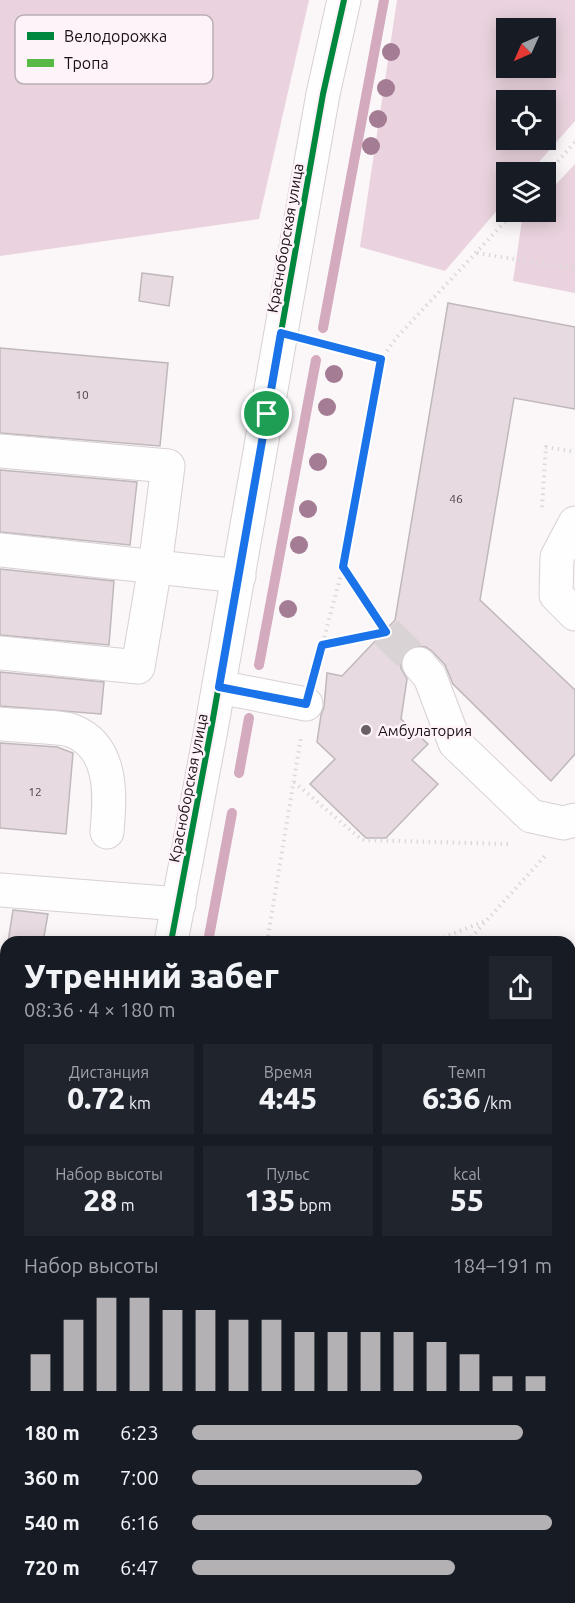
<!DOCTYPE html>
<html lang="ru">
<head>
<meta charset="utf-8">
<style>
	:root { --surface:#171b24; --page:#20242c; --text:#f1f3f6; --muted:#9ea1a6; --accent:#b3b1b4 }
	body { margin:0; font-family:Ubuntu,sans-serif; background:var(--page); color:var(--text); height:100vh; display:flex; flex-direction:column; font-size:22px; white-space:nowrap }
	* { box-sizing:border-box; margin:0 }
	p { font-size:20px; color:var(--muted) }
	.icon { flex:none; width:33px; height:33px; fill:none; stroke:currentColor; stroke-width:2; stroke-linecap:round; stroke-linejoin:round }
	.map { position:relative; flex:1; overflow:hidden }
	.drawer { position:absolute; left:0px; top:936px; width:576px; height:668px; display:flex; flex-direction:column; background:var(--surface); border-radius:18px 18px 0 0; box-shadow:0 3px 15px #0003 }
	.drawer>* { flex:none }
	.needle { width:39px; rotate:225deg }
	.tools { position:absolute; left:496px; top:18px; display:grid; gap:12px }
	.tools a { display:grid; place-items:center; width:60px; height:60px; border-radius:0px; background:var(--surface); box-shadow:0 3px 15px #0003; font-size:30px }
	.pin { position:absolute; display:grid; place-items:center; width:51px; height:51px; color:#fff; margin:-26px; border:3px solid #fff; border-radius:50%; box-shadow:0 2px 6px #0007 }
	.round { display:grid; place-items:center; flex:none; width:63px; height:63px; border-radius:0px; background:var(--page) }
	.head { display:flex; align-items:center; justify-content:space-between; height:102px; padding:0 24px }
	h1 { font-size:33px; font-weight:800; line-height:45px }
	.figures { display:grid; grid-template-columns:repeat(3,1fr); gap:9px; height:102px; padding:6px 24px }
	.figures div { display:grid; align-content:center; border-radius:0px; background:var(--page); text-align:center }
	.figures b { font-size:30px; font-weight:800 }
	.figures small { font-size:16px; font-weight:400 }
	.figures p { font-size:16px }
	.chart { height:168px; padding:12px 24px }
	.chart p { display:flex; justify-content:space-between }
	.chart svg { width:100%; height:108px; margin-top:6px; stroke:var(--accent); stroke-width:6 }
	ul { padding:0 24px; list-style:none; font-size:20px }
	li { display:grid; grid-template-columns:96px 72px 1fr; align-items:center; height:45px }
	li i { height:15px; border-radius:8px; background:var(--accent) }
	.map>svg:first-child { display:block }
	.green { fill:#ead3de; fill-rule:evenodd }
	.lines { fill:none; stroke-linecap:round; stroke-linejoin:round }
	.stream { stroke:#d4aabe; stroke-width:10 }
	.building { fill:#e7dae0; stroke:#bfb8bb; stroke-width:1.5 }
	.minor-tunnel { stroke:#d9d3d6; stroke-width:33; stroke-dasharray:33 16; stroke-linecap:butt }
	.minor-casing { stroke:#d8d0d4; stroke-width:35 }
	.path { stroke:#dbd9d9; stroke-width:4; stroke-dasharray:1.5 4.5; stroke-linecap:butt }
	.minor { stroke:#fefefe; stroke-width:33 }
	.quiet { stroke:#58b947; stroke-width:4.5; stroke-dasharray:9 4.5; stroke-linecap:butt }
	.cycleway-casing { stroke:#fef3f8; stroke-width:10 }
	.cycleway { stroke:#00873e; stroke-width:6 }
	.tree { fill:#a47c93 }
	.route-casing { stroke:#fff; stroke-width:12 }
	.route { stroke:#1a73e8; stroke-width:8 }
	.poi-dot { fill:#686064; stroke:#fef3f8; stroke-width:2 }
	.labels { text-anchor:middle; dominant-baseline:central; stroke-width:5; stroke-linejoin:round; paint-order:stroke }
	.number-label { font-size:12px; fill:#4c4247 }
	.street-label { font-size:15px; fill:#190f14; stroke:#fef3f8 }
	.poi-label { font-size:15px; fill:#190f14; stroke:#fef3f8; text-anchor:start }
	.key { fill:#fef3f8; stroke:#b9afb4; stroke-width:1.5 }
	.key-label { font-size:16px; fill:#190f14 }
</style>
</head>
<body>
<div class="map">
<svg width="575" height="1603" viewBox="0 0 575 1603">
	<rect width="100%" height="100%" fill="#fbf6f8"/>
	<!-- green -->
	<g class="green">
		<polygon points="0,0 309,0 259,219 0,256"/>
		<path d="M 397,0 L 575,0 L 575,121 L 530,172 L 507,172 L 507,199 L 445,271 L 360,247 ZM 507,28 L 546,28 L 546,68 L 507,68 ZM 507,100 L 546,100 L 546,140 L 507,140 Z"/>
		<polygon points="575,164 575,293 513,281 522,220 530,212 546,212 546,195"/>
	</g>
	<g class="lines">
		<!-- stream -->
		<g class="stream">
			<polyline points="323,328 384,0"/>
			<polyline points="259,665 316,360"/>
			<polyline points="239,773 249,718"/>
			<polyline points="208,942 232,813"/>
			<polyline points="76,1603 77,1598"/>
		</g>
	</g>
	<!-- building -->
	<g class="building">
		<polygon points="142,273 173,277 169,306 139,301"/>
		<polygon points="448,303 575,327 575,409 514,398 480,600 575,690 575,754 551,781 453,684 445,665 433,652 426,647 414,646 412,643 411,648 401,658 401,668 407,679 401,719 428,744 412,760 438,784 386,838 366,838 310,784 335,759 317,742 321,715 324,707 327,673 342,676 395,620"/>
		<polygon points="0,348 168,363 160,446 0,433"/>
		<polygon points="0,470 137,482 130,545 0,532"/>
		<polygon points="0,569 114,581 109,645 0,635"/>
		<polygon points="0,672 104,682 101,714 0,706"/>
		<polygon points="0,743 57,747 73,753 66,834 0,828"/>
		<polygon points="13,910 48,914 43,942 8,942"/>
	</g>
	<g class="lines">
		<!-- minor-tunnel -->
		<polyline class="minor-tunnel" points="386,632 419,664"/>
		<!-- minor casing -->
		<g class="minor-casing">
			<g id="minor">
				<polyline points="0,451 168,466 155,567 138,667 0,653"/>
				<polyline points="575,523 557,557 556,595 575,614"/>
				<polyline points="0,550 239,576"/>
				<polyline points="419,664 430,677 455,743 531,816 563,823 575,820"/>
				<polyline points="219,687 306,704"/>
				<path d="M 0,724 C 15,726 62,726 73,731 C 114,748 110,796 107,832"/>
				<polyline points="0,890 179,904"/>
				<polyline points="171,942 212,724 323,94 344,0"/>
				<polyline points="570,1104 575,1100"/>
				<polyline points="570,1453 575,1448"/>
				<polyline points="0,1466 6,1467"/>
				<polyline points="36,1603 37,1598"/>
				<polyline points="221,1603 223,1598"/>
			</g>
		</g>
		<!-- path -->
		<g class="path">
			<polyline points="546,175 575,142"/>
			<polyline points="477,253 575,269"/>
			<polyline points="315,342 381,359"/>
			<polyline points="542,507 546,447 575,452"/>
			<polyline points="322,645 386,632 343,568"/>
			<polyline points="315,672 343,567 381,359 397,337 514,212"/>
			<polyline points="294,782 362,840 508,844"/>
			<polyline points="267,942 301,737"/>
			<polyline points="432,942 485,921"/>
			<polyline points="467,942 545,856"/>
			<polyline points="573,989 575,991"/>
			<polyline points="570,1152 575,1147"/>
			<polyline points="570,1227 575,1231"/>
			<polyline points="388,1603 390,1598"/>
		</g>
		<!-- minor -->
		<use href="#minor" class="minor"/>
		<!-- quiet -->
		<g class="quiet">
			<polyline points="408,1598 414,1603"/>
			<polyline points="423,1603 429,1598"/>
		</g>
		<!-- cycleway casing -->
		<g class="cycleway-casing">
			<polyline id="cycleway" points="171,942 212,724 323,94 344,0"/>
		</g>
		<!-- cycleway -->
		<use href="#cycleway" class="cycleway"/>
	</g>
	<!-- trees -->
	<g class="tree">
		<circle cx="391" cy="52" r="9"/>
		<circle cx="386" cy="88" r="9"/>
		<circle cx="378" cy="119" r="9"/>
		<circle cx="371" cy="146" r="9"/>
		<circle cx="334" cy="374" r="9"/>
		<circle cx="327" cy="407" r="9"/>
		<circle cx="318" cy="462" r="9"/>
		<circle cx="308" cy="509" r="9"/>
		<circle cx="299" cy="545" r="9"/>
		<circle cx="288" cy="609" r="9"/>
	</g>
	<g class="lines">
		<!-- route casing -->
		<g class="route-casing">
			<polygon id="route" points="281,333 381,359 343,567 386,632 322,645 306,704 219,687"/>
		</g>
		<!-- route -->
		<use href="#route" class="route"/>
	</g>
	<!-- markers -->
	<circle class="poi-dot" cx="366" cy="730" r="6"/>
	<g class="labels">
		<!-- number labels -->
		<g class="number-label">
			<text x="82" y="394">10</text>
			<text x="456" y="498">46</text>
			<text x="35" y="791">12</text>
		</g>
		<!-- street labels -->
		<g class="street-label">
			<text transform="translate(285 238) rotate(-80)">Красноборская улица</text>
			<text transform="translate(188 788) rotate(-79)">Красноборская улица</text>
		</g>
		<!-- poi labels -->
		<g class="poi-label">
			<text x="378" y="730">Амбулатория</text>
		</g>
	</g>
	<!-- legend -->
	<rect x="15" y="15" width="198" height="69" rx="9" class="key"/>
	<rect x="27" y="32" width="27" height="8" fill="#00873e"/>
	<rect x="27" y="59" width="27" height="8" fill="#58b947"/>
	<g class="key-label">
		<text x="64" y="42">Велодорожка</text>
		<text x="64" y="69">Тропа</text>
	</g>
</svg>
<div class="tools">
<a><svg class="needle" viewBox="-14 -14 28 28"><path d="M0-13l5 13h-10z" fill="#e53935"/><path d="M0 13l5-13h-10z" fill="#9ea1a6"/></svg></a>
<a><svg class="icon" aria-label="locate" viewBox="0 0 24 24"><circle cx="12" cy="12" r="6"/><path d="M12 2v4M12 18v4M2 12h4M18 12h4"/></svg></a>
<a><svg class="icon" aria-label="layers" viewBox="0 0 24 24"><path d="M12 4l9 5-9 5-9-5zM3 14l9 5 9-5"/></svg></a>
</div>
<div class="pin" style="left:267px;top:414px;background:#1e9e55"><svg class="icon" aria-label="arrive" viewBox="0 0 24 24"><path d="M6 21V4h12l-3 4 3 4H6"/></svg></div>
<section class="drawer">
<div class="head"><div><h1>Утренний забег</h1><p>08:36 · 4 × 180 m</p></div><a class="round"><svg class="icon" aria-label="share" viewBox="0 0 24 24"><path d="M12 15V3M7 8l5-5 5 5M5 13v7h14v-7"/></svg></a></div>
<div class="figures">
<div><p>Дистанция</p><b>0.72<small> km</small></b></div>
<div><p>Время</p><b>4:45</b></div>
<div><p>Темп</p><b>6:36<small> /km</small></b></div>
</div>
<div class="figures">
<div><p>Набор высоты</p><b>28<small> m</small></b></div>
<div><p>Пульс</p><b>135<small> bpm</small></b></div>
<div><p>kcal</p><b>55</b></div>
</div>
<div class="chart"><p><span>Набор высоты</span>184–191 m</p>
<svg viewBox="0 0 160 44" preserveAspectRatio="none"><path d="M5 44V29M15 44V15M25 44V6M35 44V6M45 44V11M55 44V11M65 44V15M75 44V15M85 44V20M95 44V20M105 44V20M115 44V20M125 44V24M135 44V29M145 44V38M155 44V38"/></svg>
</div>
<ul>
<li><b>180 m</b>6:23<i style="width:92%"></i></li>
<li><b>360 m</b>7:00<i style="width:64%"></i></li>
<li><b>540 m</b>6:16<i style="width:100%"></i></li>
<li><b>720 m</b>6:47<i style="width:73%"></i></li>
</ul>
</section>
</div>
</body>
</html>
